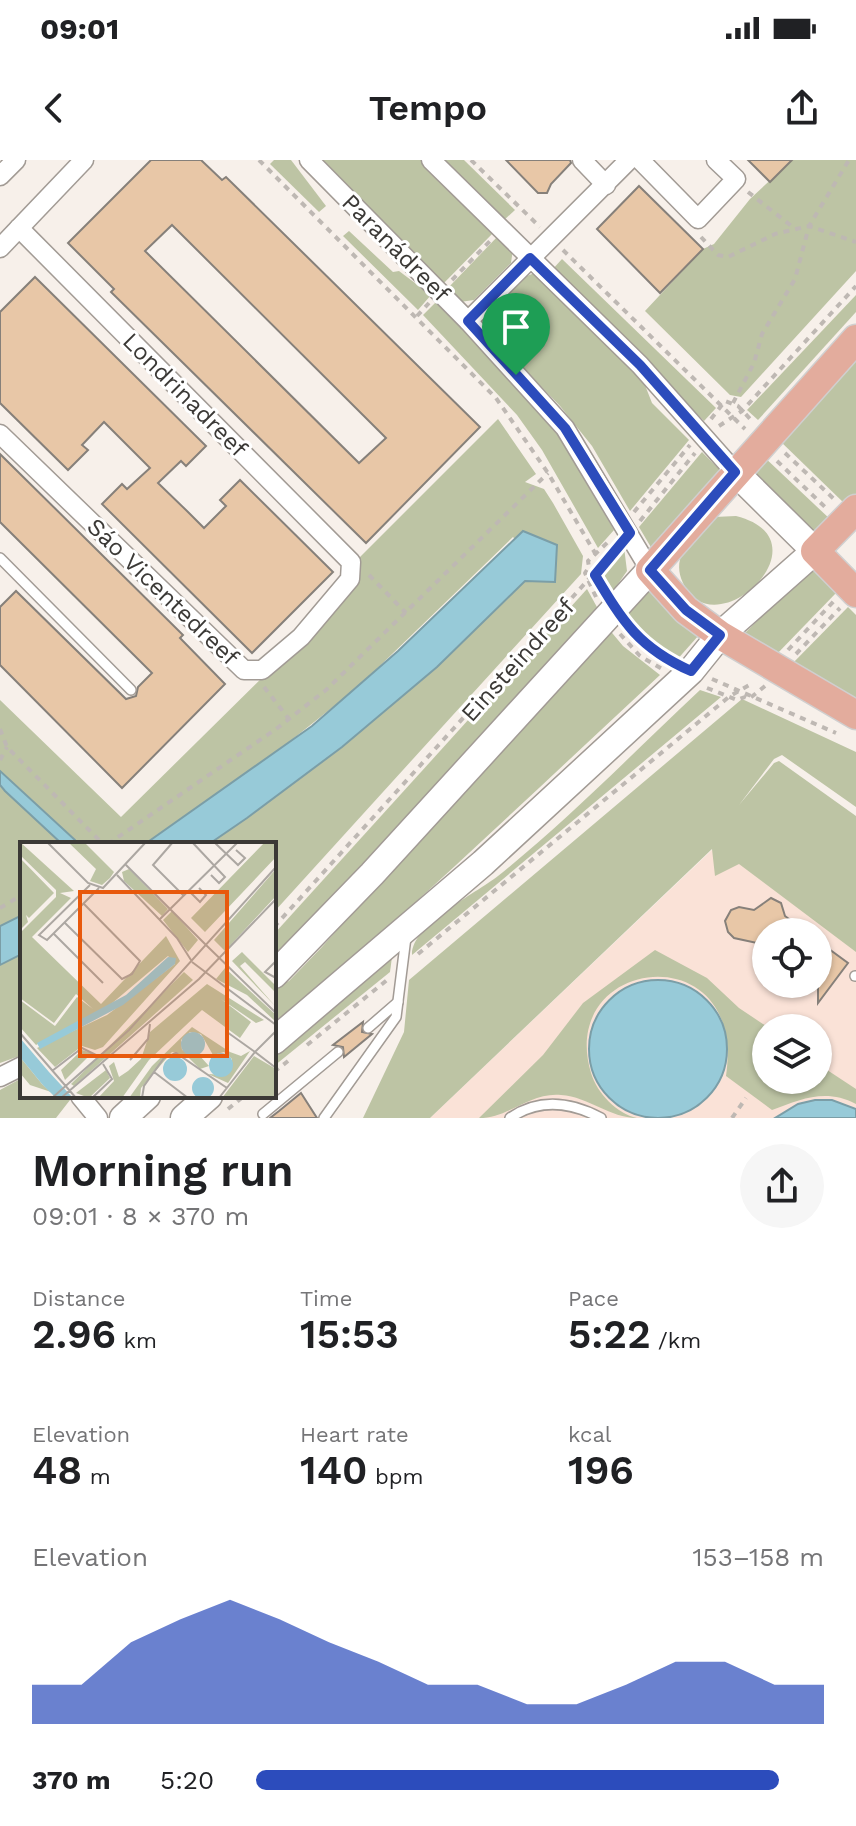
<!DOCTYPE html>
<html lang="en">
<head>
<meta charset="utf-8">
<style>
	:root { --surface:#fff; --page:#f6f6f6; --text:#202124; --muted:#757577; --accent:#2c4cbc }
	body { margin:0; font-family:"Work Sans",sans-serif; background:var(--page); color:var(--text); height:100vh; display:flex; flex-direction:column; font-size:30px; white-space:nowrap }
	* { box-sizing:border-box; margin:0 }
	p { font-size:26px; color:var(--muted) }
	.icon { flex:none; width:44px; height:44px; fill:none; stroke:currentColor; stroke-width:2; stroke-linecap:round; stroke-linejoin:round }
	.map { position:relative; height:958px; overflow:hidden }
	.sheet { display:flex; flex-direction:column; background:var(--surface); flex:1 }
	.sheet>* { flex:none }
	.fabs { position:absolute; left:752px; top:758px; display:grid; gap:16px }
	.fabs a { display:grid; place-items:center; width:80px; height:80px; border-radius:50%; background:var(--surface); box-shadow:0 2px 6px #0004; font-size:40px }
	.pin { position:absolute; display:grid; place-items:center; width:68px; height:68px; color:#fff; margin:-82px -34px; border-radius:50% 50% 50% 0; rotate:-45deg; box-shadow:0 0 8px #0007 }
	.pin .icon { rotate:45deg }
	.round { display:grid; place-items:center; flex:none; width:84px; height:84px; border-radius:42px; background:var(--page) }
	.head { display:flex; align-items:center; justify-content:space-between; height:136px; padding:0 32px }
	h1 { font-size:44px; font-weight:600; line-height:60px }
	.stats { display:grid; grid-template-columns:repeat(3,1fr); gap:12px; height:136px; padding:8px 32px }
	.stats div { display:grid; align-content:center }
	.stats b { font-size:40px; font-weight:600 }
	.stats small { font-size:22px; font-weight:400 }
	.stats p { font-size:22px }
	.chart { height:224px; padding:16px 32px }
	.chart p { display:flex; justify-content:space-between }
	.chart svg { width:100%; height:144px; margin-top:8px; fill:var(--accent); opacity:.7 }
	ul { padding:0 32px; list-style:none; font-size:26px }
	li { display:grid; grid-template-columns:128px 96px 1fr; align-items:center; height:60px }
	li i { height:20px; border-radius:10px; background:var(--accent) }
	.status { display:flex; justify-content:space-between; align-items:center; height:56px; padding:0 40px; background:var(--surface); direction:ltr }
	.status svg { height:22px; fill:currentColor }
	header { display:flex; justify-content:space-between; align-items:center; height:104px; padding:0 32px; background:var(--surface); font-size:36px; font-weight:600 }
	.map>svg:first-child { display:block }
	.industrial { fill:#fae2d7; fill-rule:evenodd }
	.green { fill:#bdc4a4 }
	.water { fill:#97cad8; stroke:#7b9ea7; stroke-width:2 }
	.building { fill:#e8c7a7; stroke:#86807a; stroke-width:2; fill-rule:evenodd }
	.lines { fill:none; stroke-linecap:round; stroke-linejoin:round }
	.lane-casing { stroke:#a29b95; stroke-width:12 }
	.street-casing { stroke:#a29b95; stroke-width:21 }
	.secondary-casing { stroke:#a29b95; stroke-width:29 }
	.primary-casing { stroke:#d0cfcf; stroke-width:31 }
	.path { stroke:#beb8b3; stroke-width:4; stroke-dasharray:6 6; stroke-linecap:butt }
	.lane { stroke:#fff; stroke-width:9 }
	.street { stroke:#fff; stroke-width:18 }
	.secondary { stroke:#fff; stroke-width:26 }
	.primary { stroke:#e3ac9d; stroke-width:28 }
	.route-casing { stroke:#fff; stroke-width:16 }
	.route { stroke:#2c4cbc; stroke-width:10 }
	.labels { text-anchor:middle; dominant-baseline:central; stroke-width:6; stroke-linejoin:round; paint-order:stroke }
	.street-label { font-size:24px; fill:#3b3936; stroke:#fff }
	.inset-road { fill:none; stroke:#aca7a2; stroke-width:2 }
	.view { fill:#e8590c; fill-opacity:0.15; stroke:#e8590c; stroke-width:4 }
	.inset-edge { fill:none; stroke:#3b3936; stroke-width:4 }
</style>
</head>
<body>
<div class="status"><b>09:01</b><svg viewBox="0 0 49 12"><path d="M0 12V9h3v3zM5 12V6h3v6zM10 12V3h3v9zM15 12V0h3v12zM26 1h20v11H26zM47 4h2v5h-2z"/></svg></div>
<header><svg class="icon" aria-label="back" viewBox="0 0 24 24"><path d="M15 5l-7 7 7 7"/></svg>Tempo<svg class="icon" aria-label="share" viewBox="0 0 24 24"><path d="M12 15V3M7 8l5-5 5 5M5 13v7h14v-7"/></svg></header>
<div class="map">
<svg width="856" height="958" viewBox="0 0 856 958">
	<rect width="100%" height="100%" fill="#f7f0ea"/>
	<!-- industrial -->
	<path class="industrial" d="M 856,661 L 856,958 L 430,958 L 713,689 ZM 766,772 L 818,772 L 818,824 L 766,824 ZM 766,868 L 818,868 L 818,920 L 766,920 Z"/>
	<!-- green -->
	<g class="green">
		<polygon points="274,0 291,0 326,46 319,52 270,4"/>
		<polygon points="317,0 423,0 495,71 442,125"/>
		<polygon points="441,0 464,0 515,50 503,61"/>
		<polygon points="792,0 856,0 856,111 741,237 730,235 645,151 703,89 714,84 750,39"/>
		<polygon points="349,71 393,112 399,111 431,135 418,150 343,76"/>
		<polygon points="499,75 513,89 511,103 474,140 460,142 446,130"/>
		<polygon points="562,99 716,248 704,261 552,110"/>
		<path d="M 535,113 L 641,215 L 652,243 L 689,280 L 630,351 L 592,286 L 560,246 L 488,172 C 479,150 515,118 535,113 Z"/>
		<polygon points="856,135 856,152 758,260 747,250"/>
		<polygon points="438,140 547,261 567,287 614,370 598,388 542,290 517,255 423,155"/>
		<polygon points="856,190 856,335 846,345 778,279"/>
		<polygon points="498,259 536,314 525,322 544,329 553,343 583,396 581,414 274,752 274,684 209,684 342,587 437,507 525,421 555,421 513,377 358,527 264,602 185,658 145,684 76,684 0,611 0,540 121,657 355,426 358,399"/>
		<polygon points="702,292 721,311 652,389 639,367"/>
		<polygon points="762,295 831,360 816,374 750,309"/>
		<path d="M 736,356 C 831,380 714,491 683,423 C 669,394 696,376 714,357 Z"/>
		<path d="M 624,387 L 627,411 L 611,434 C 598,411 608,404 624,387 Z"/>
		<polygon points="811,407 836,433 774,497 741,477"/>
		<polygon points="653,417 699,475 675,502 645,480 621,453"/>
		<polygon points="587,429 598,449 274,802 274,774"/>
		<polygon points="848,447 856,455 856,541 790,506"/>
		<path d="M 608,468 L 623,486 L 660,515 C 532,634 406,754 274,869 L 274,827 L 289,821 L 321,788 Z"/>
		<path d="M 700,530 L 721,537 L 412,795 C 411,765 475,734 498,716 C 569,659 634,592 700,530 Z"/>
		<polygon points="742,539 856,592 856,647 782,595 774,599 739,645 774,603 779,601 856,656 856,792 739,704 715,716 712,689 430,958 363,958 404,872 409,820"/>
		<polygon points="0,625 62,684 22,684 22,755 0,766"/>
		<path d="M 655,790 L 707,818 L 739,848 L 769,868 L 766,868 L 766,920 L 818,920 L 818,904 L 856,929 L 856,944 C 826,928 801,939 772,950 L 726,916 C 747,773 556,796 591,913 C 597,933 617,954 637,958 C 610,958 589,937 561,935 C 530,932 509,958 479,958 L 543,895 L 583,843 Z"/>
		<polygon points="22,794 22,895 0,903 0,805"/>
		<polygon points="392,797 390,812 274,906 274,893"/>
		<polygon points="22,918 22,936 67,936 70,940 56,958 0,958 0,930"/>
	</g>
	<!-- water -->
	<g class="water">
		<polygon points="523,371 557,385 555,422 525,421 437,507 342,587 247,658 209,684 145,684 312,566 398,491"/>
		<polygon points="0,611 75,680 76,684 62,684 5,631 0,625"/>
		<polygon points="22,755 22,794 0,805 0,766"/>
		<circle cx="658" cy="889" r="69"/>
		<polygon points="815,940 832,940 856,949 856,958 775,958 798,944"/>
	</g>
	<!-- building -->
	<g class="building">
		<path d="M 151,0 L 201,0 L 222,20 L 226,17 L 480,267 L 366,383 L 111,132 L 114,129 L 68,83 ZM 172,65 L 386,278 L 359,303 L 145,91 Z"/>
		<polygon points="506,0 570,0 571,3 551,24 547,33 538,33"/>
		<polygon points="748,0 792,0 770,22"/>
		<polygon points="639,26 703,89 660,133 597,69"/>
		<polygon points="35,117 206,286 186,306 181,301 158,323 187,351 204,368 226,346 220,340 240,320 333,412 252,493 102,344 122,324 127,329 150,308 104,262 82,285 88,290 68,310 0,243 0,152"/>
		<polygon points="0,294 183,475 180,478 225,524 122,628 0,505 0,447 16,431 126,539 136,536 138,527 152,513 0,362"/>
		<polygon points="771,738 781,743 785,756 806,772 766,772 766,785 734,778 728,772 725,761 731,750 739,747 754,750"/>
		<polygon points="818,781 848,803 818,843"/>
		<polygon points="363,862 362,872 372,874 344,897 343,887 333,885"/>
		<polygon points="301,933 317,958 270,958 279,951"/>
	</g>
	<g class="lines">
		<!-- lane casing -->
		<g class="lane-casing">
			<g id="lane">
				<polyline points="0,398 131,530"/>
				<polyline points="855,816 856,816"/>
				<polyline points="368,868 398,842"/>
				<polyline points="263,954 338,892"/>
				<polyline points="324,958 396,857 406,777"/>
				<path d="M 510,958 C 539,938 571,942 601,958"/>
			</g>
		</g>
		<!-- street casing -->
		<g class="street-casing">
			<g id="street">
				<polyline points="309,0 468,161 565,268 650,410"/>
				<polyline points="431,0 640,205 735,312"/>
				<polyline points="582,0 606,25"/>
				<polyline points="640,0 698,59 736,19 716,0"/>
				<polyline points="0,16 16,0"/>
				<polyline points="0,88 84,0"/>
				<polyline points="468,161 629,0"/>
				<polyline points="0,274 244,510 262,510 301,477 350,419 351,402 19,68"/>
				<polyline points="0,917 22,906"/>
				<polyline points="80,936 98,958"/>
			</g>
		</g>
		<!-- secondary casing -->
		<g class="secondary-casing">
			<g id="secondary">
				<polyline points="274,815 372,714 650,410"/>
				<polyline points="274,881 483,703 691,511 720,475 815,391 735,312"/>
				<polyline points="123,958 147,936"/>
				<polyline points="184,958 209,936"/>
			</g>
		</g>
		<!-- primary casing -->
		<g class="primary-casing">
			<g id="primary">
				<polyline points="856,179 650,410 686,450 720,475 856,555"/>
				<polyline points="856,349 815,391 856,433"/>
			</g>
		</g>
		<!-- path -->
		<g class="path">
			<polyline points="259,0 496,238 548,313 602,405"/>
			<polyline points="471,0 540,67"/>
			<polyline points="748,32 794,68"/>
			<polyline points="701,77 718,95 728,97 775,74 809,66 856,82"/>
			<polyline points="563,90 745,269"/>
			<polyline points="452,120 490,81"/>
			<polyline points="417,156 429,143"/>
			<polyline points="733,243 754,203 762,174 795,119 809,66 849,0"/>
			<polyline points="711,259 725,241 738,246 753,262"/>
			<polyline points="719,266 742,251 856,126"/>
			<polyline points="785,293 834,339"/>
			<polyline points="777,301 825,347"/>
			<polyline points="634,352 690,285"/>
			<polyline points="640,361 695,293"/>
			<polyline points="369,415 406,453"/>
			<polyline points="595,415 604,431"/>
			<polyline points="596,437 585,413 589,407 588,401 610,380"/>
			<polyline points="628,468 639,482 671,502"/>
			<polyline points="620,474 640,496 662,509"/>
			<polyline points="788,490 834,441"/>
			<polyline points="796,494 840,448"/>
			<polyline points="712,519 836,573"/>
			<polyline points="264,527 289,559"/>
			<polyline points="707,528 737,540 745,537 749,539 765,526"/>
			<polyline points="0,569 7,587 103,684"/>
			<polyline points="0,600 7,587"/>
			<polyline points="108,684 276,569 326,530 548,313"/>
			<polyline points="0,748 22,735"/>
			<polyline points="274,767 616,389"/>
			<polyline points="418,794 730,536 753,523"/>
			<polyline points="307,885 387,820"/>
			<polyline points="274,912 288,901"/>
			<polyline points="228,949 244,936"/>
			<polyline points="732,958 746,938"/>
		</g>
		<!-- lane -->
		<use href="#lane" class="lane"/>
		<!-- street -->
		<use href="#street" class="street"/>
		<!-- secondary -->
		<use href="#secondary" class="secondary"/>
		<!-- primary -->
		<use href="#primary" class="primary"/>
	</g>
	<g class="lines">
		<!-- route casing -->
		<g class="route-casing">
			<path id="route" d="M 530,98 L 640,205 L 735,312 L 650,410 L 686,450 L 720,475 L 691,511 C 639,488 623,462 595,415 L 630,373 L 565,268 L 468,161 Z"/>
		</g>
		<!-- route -->
		<use href="#route" class="route"/>
	</g>
	<g class="labels">
		<!-- street labels -->
		<g class="street-label">
			<text transform="translate(396 88) rotate(45)">Paranádreef</text>
			<text transform="translate(185 235) rotate(45)">Londrinadreef</text>
			<text transform="translate(163 432) rotate(44)">Sáo Vicentedreef</text>
			<text transform="translate(518 500) rotate(-48)">Einsteindreef</text>
		</g>
	</g>
	<!-- overview -->
	<g transform="translate(20 682)">
		<rect width="256" height="256" fill="#f7f0ea"/>
		<path d="M 0,0 L 54,49 L 40,51 L 51,56 L 12,95 L 81,162 L 146,94 L 160,119 L 83,205 L 75,208 L 62,204 L 35,225 L 17,206 L 87,173 L 155,122 L 148,114 L 84,168 L 16,203 L 0,185 L 0,158 L 35,184 L 57,155 L 73,167 L 56,152 L 34,181 L 0,156 L 0,91 L 36,55 L 36,48 L 0,13 ZM 48,0 L 64,0 L 94,30 L 90,36 L 82,43 L 70,39 L 76,27 ZM 245,0 L 256,0 L 256,15 L 185,90 L 171,76 ZM 0,16 L 34,51 L 9,76 L 6,73 L 8,80 L 0,88 ZM 109,27 L 148,67 L 142,74 L 104,39 L 102,30 ZM 256,27 L 256,54 L 205,109 L 194,98 ZM 152,69 L 178,98 L 168,110 L 143,78 ZM 222,110 L 256,144 L 256,151 L 225,120 L 220,124 L 256,165 L 212,119 ZM 205,126 L 256,173 L 256,180 L 227,153 L 196,137 ZM 164,130 L 173,138 L 54,244 L 51,242 ZM 187,142 L 244,178 L 236,181 L 201,157 L 231,180 L 220,196 L 182,168 L 129,218 L 102,256 L 78,256 L 94,239 L 89,224 L 94,220 L 99,235 L 108,229 L 121,217 L 130,190 ZM 172,185 L 210,210 L 221,214 L 230,209 L 208,241 L 188,232 L 207,233 L 212,217 L 204,210 L 193,213 L 181,192 L 170,190 L 161,198 L 162,208 L 179,213 L 189,224 L 180,227 L 167,214 L 152,210 L 121,246 L 120,256 L 109,256 L 132,224 ZM 62,208 L 72,211 L 45,238 L 41,228 ZM 234,214 L 256,227 L 256,256 L 202,256 ZM 0,215 L 22,242 L 31,250 L 10,243 L 0,231 ZM 86,228 L 90,236 L 69,256 L 56,251 Z" fill="#bdc4a4"/>
		<path d="M 148,115 L 156,116 L 155,122 L 103,163 L 20,207 L 17,201 L 106,153 ZM161 202a12 12 0 1 1 24 0a12 12 0 1 1-24 0ZM 0,196 L 29,230 L 53,256 L 36,256 L 22,242 L 0,215 ZM189 223a12 12 0 1 1 24 0a12 12 0 1 1-24 0ZM143 227a12 12 0 1 1 24 0a12 12 0 1 1-24 0ZM172 246a11 11 0 1 1 22 0a11 11 0 1 1-22 0Z" fill="#97cad8"/>
		<path class="inset-road" d="M 27,0 L 68,41 L 83,46 L 126,0M 153,0 L 133,23 L 164,54M 172,0 L 205,35 L 199,41 L 191,33M 194,0 L 218,23 L 225,16 L 216,8M 106,23 L 186,103M 97,33 L 157,96 L 171,118M 70,43 L 19,93 L 27,98 L 79,46M 169,49 L 180,60 L 186,53 L 179,46M 140,77 L 218,0M 45,81 L 102,137 L 112,132 L 120,119 L 64,62M 34,92 L 83,141M 186,103 L 256,171M 256,119 L 245,130 L 256,136M 172,120 L 256,183M 207,190 L 235,210 L 256,189M 0,191 L 56,256M 110,218 L 128,197 L 130,182M 32,229 L 62,206 L 78,214M 134,230 L 168,256M 32,256 L 109,188 L 256,25M 41,256 L 179,137 L 256,57M 72,256 L 92,237 L 83,222M 122,256 L 124,244 L 144,216 L 156,211 L 207,246M 199,256 L 235,210 L 256,226"/>
		<path class="view" d="M 60,50 L 207,50 L 207,214 L 60,214 Z"/>
		<rect width="256" height="256" class="inset-edge"/>
	</g>
</svg>
<div class="fabs">
<a><svg class="icon" aria-label="locate" viewBox="0 0 24 24"><circle cx="12" cy="12" r="6"/><path d="M12 2v4M12 18v4M2 12h4M18 12h4"/></svg></a>
<a><svg class="icon" aria-label="layers" viewBox="0 0 24 24"><path d="M12 4l9 5-9 5-9-5zM3 14l9 5 9-5"/></svg></a>
</div>
<div class="pin" style="left:516px;top:215px;background:#1e9e55"><svg class="icon" aria-label="arrive" viewBox="0 0 24 24"><path d="M6 21V4h12l-3 4 3 4H6"/></svg></div>
</div>
<section class="sheet">
<div class="head"><div><h1>Morning run</h1><p>09:01 · 8 × 370 m</p></div><a class="round"><svg class="icon" aria-label="share" viewBox="0 0 24 24"><path d="M12 15V3M7 8l5-5 5 5M5 13v7h14v-7"/></svg></a></div>
<div class="stats">
<div><p>Distance</p><b>2.96<small> km</small></b></div>
<div><p>Time</p><b>15:53</b></div>
<div><p>Pace</p><b>5:22<small> /km</small></b></div>
</div>
<div class="stats">
<div><p>Elevation</p><b>48<small> m</small></b></div>
<div><p>Heart rate</p><b>140<small> bpm</small></b></div>
<div><p>kcal</p><b>196</b></div>
</div>
<div class="chart"><p><span>Elevation</span>153–158 m</p>
<svg viewBox="0 0 160 44" preserveAspectRatio="none"><path d="M0 44V32L10 32L20 19L30 12L40 6L50 12L60 19L70 25L80 32L90 32L100 38L110 38L120 32L130 25L140 25L150 32L160 32V44z"/></svg>
</div>
<ul>
<li><b>370 m</b>5:20<i style="width:92%"></i></li>
</ul>
</section>
</body>
</html>
